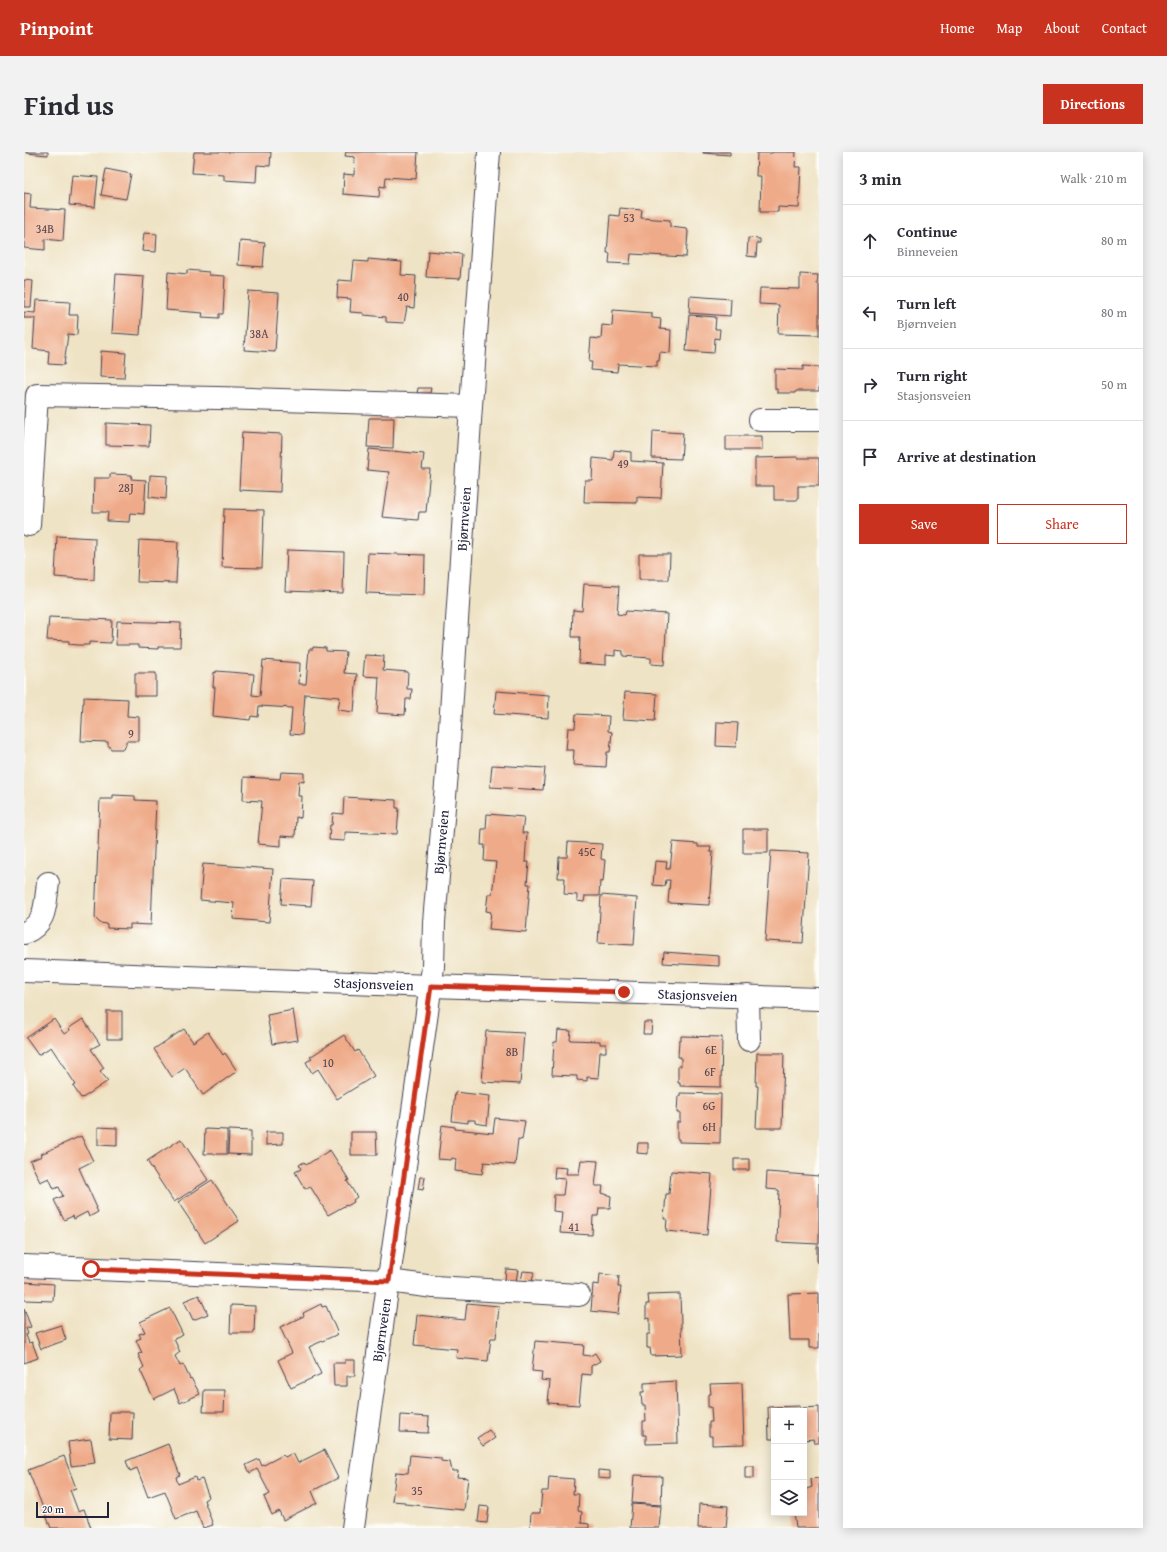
<!DOCTYPE html>
<html lang="en">
<head>
<meta charset="utf-8">
<style>
	:root { --surface:#fff; --page:#f2f2f3; --text:#2b2b33; --muted:#7c7c81; --line:#e1e1e2; --accent:#c8321e }
	body { margin:0; font-family:"Gentium Book Plus",serif; background:var(--page); color:var(--text) }
	.controls { position:absolute; right:12px; bottom:12px; display:grid; overflow:hidden; border-radius:0px; box-shadow:0 2px 10px #0003 }
	.controls button { width:36px; height:36px; display:grid; place-items:center; padding:0; border:0; border-bottom:1px solid var(--line); background:var(--surface); color:var(--text); font:20px sans-serif }
	.scale { position:absolute; left:12px; bottom:10px; width:73px; box-sizing:border-box; padding-left:4px; border:2px solid #22223b; border-top:0; font-size:11px; line-height:14px; white-space:nowrap; color:#22223b; -webkit-text-stroke:3px #fdfcf7; paint-order:stroke }
	.stop { position:absolute; width:12px; height:12px; margin:-9px; border:3px solid #c8321e; border-radius:50%; background:#fff }
	.stop.end { background:#c8321e; border-color:#fff; box-shadow:0 1px 4px #0008 }
	.list { margin:0; padding:0; list-style:none }
	h2 { display:flex; justify-content:space-between; align-items:center; height:52px; margin:0; padding:0 16px; font-size:17px }
	h2 small { font-size:13px; font-weight:400; color:var(--muted) }
	.list li { display:grid; grid-template-columns:26px 1fr auto; gap:12px; align-items:center; box-sizing:border-box; height:72px; padding:0 16px; border-top:1px solid var(--line) }
	.list b { display:block; font-size:15px; white-space:nowrap }
	.list p { margin:0; font-size:13px; white-space:nowrap; color:var(--muted) }
	.list em { font-size:13px; font-style:normal; color:var(--muted) }
	.actions { display:flex; gap:8px; padding:12px 16px }
	.actions a { flex:1; padding:9px 0; border:1px solid var(--accent); border-radius:0px; text-align:center; font-size:14px; color:var(--accent) }
	.actions .main { background:var(--accent); color:#fff }
	.icon { flex:none; width:22px; height:22px; fill:none; stroke:currentColor; stroke-width:2; stroke-linecap:round; stroke-linejoin:round }
	.map { position:relative; flex:none; width:795px; height:1376px; overflow:hidden; border-radius:0px }
	header { display:flex; align-items:center; gap:24px; box-sizing:border-box; height:56px; padding:0 20px; background:var(--accent); color:#fff }
	header strong { font-size:19px }
	nav { display:flex; gap:22px; margin-inline-start:auto; font-size:14px }
	.intro { display:flex; align-items:center; justify-content:space-between; box-sizing:border-box; height:96px; padding:0 24px }
	h1 { margin:0; font-size:28px }
	.button { padding:10px 18px; border-radius:0px; background:var(--accent); color:#fff; font-size:14px; font-weight:700 }
	main { display:flex; gap:24px; padding:0 24px }
	aside { flex:1; background:var(--surface); border-radius:0px; box-shadow:0 2px 10px #0003 }
	.map>svg:first-child { display:block }
	.building { fill:#efab89 }
	.lines { fill:none; stroke-linecap:round; stroke-linejoin:round }
	.minor-casing { stroke:#413f50; stroke-width:24 }
	.minor { stroke:#fff; stroke-width:22 }
	.route { stroke:#c8321e; stroke-width:5 }
	.labels { text-anchor:middle; dominant-baseline:central; stroke-width:4; stroke-linejoin:round; paint-order:stroke }
	.number-label { font-size:12px; fill:#55444e }
	.street-label { font-size:14px; fill:#22223b; stroke:#fdfcf7 }
</style>
</head>
<body>
<header>
<strong>Pinpoint</strong>
<nav><a>Home</a><a>Map</a><a>About</a><a>Contact</a></nav>
</header>
<div class="intro"><h1>Find us</h1><a class="button">Directions</a></div>
<main>
<div class="map">
<svg width="795" height="1376" viewBox="0 0 795 1376">
	<rect width="100%" height="100%" fill="#fdfcf7"/>
	<filter id="ink" filterUnits="userSpaceOnUse"><feTurbulence type="fractalNoise" baseFrequency=".025" numOctaves="2"/><feDisplacementMap in="SourceGraphic" scale="8" xChannelSelector="R" yChannelSelector="G"/><feConvolveMatrix kernelMatrix="1 2 1 2 8 2 1 2 1" color-interpolation-filters="sRGB"/></filter>
	<filter id="wash" filterUnits="userSpaceOnUse"><feTurbulence type="fractalNoise" baseFrequency=".012" numOctaves="4" result="noise"/><feDisplacementMap in="SourceGraphic" scale="16" xChannelSelector="R" yChannelSelector="G"/><feGaussianBlur stdDeviation="0.9" result="paint"/><feColorMatrix in="noise" values="0 0 0 0 0 0 0 0 0 0 0 0 0 0 0 0 0 1.4 0 .05"/><feComposite in="paint" operator="in"/></filter>
	<g filter="url(#wash)">
		<rect width="100%" height="100%" fill="#efe3c5"/>
		<g id="blocks">
			<path class="building" d="M2 0H24V3L2 1Z
				M170 0H247L246 14 233 13 232 30 200 28V23L168 21Z
				M322 0H394L392 27 362 25 361 35 356 34 355 45 319 42 320 22 330 23 331 5 321 4Z
				M679 0H706V3L679 1Z
				M749 0H772L771 15H777L775 56 754 55V60H736L737 24H732L733 1H748Z
				M82 17 107 22 102 47 77 43Z
				M48 23 74 25 71 55 45 53Z
				M0 41 7 42 6 56 41 58 39 89 21 87V98L0 96Z
				M596 56 618 58 617 66 646 68V75L663 77 664 80 662 105 607 102 606 112 585 111 586 101H583L586 63 595 64Z
				M120 81 133 82 132 100 118 99Z
				M724 86 736 87V91H733L732 105 723 104Z
				M216 89 241 91 239 115 214 113Z
				M404 99 438 102 436 127 402 125Z
				M344 107 378 110 377 123 392 124 390 156 383 155 380 171 362 170V165L340 163V161L326 160 327 147 313 146 314 128 328 129 330 109 344 110Z
				M163 118 185 120V123L201 124 199 162H195V166L178 165 179 161 142 158 144 120 163 122Z
				M92 122 120 124 116 183 88 181Z
				M776 122 794 123 793 132H795V183L754 182 755 153 735 152 736 136 776 137Z
				M0 128 9 129 7 155H0Z
				M224 139 255 141 251 200 220 198Z
				M666 144 707 147 706 164 665 161Z
				M12 148 46 150 45 163H54L53 183 44 182 40 213 24 212 25 199 9 197 11 166H0V160L11 161Z
				M589 158 628 161V166L637 167 636 177 647 178 646 201 636 200 635 209H633V214L594 212 593 220 567 218 568 210H565L567 186 577 187 578 173 588 174Z
				M665 163 692 165 691 177H696L695 187 691 186 690 201 662 199Z
				M77 199 102 201 100 226 76 225Z
				M779 214 795 215V239H772L771 241H753V237H751V217L779 218Z
				M394 236H407L406 241H393Z
				M345 266H370L369 296 343 295Z
				M82 271 126 273 125 294 82 293Z
				M629 279 659 281 657 307 628 306Z
				M218 280 258 282 256 340 215 338Z
				M702 284H738V298H702Z
				M345 297 400 302 398 317H406L402 360H395L394 368 358 365 365 320 343 318Z
				M590 298 607 300V309L639 311 637 346 613 345V351L560 350 561 328H568L569 306 589 308Z
				M774 305V306H795V334H774V348H750V334H731V306Z
				M86 322 108 323 107 327 122 328 120 362 106 361 105 370 83 369 84 360H69L70 326H86Z
				M126 323 143 324 142 347 125 345Z
				M200 357 240 358 238 416 198 415Z
				M33 384 71 386 70 428 31 425Z
				M115 388 154 390 152 431 113 430Z
				M263 398 320 400 319 441 261 439Z
				M344 401 401 403 400 443 342 441Z
				M615 402H646L645 428H615Z
				M560 432 595 434 593 462 601 463 602 459 643 462 640 513 627 512V506L599 504V499L591 498V504L582 503V513L555 511 556 485H548L549 458 558 459Z
				M25 465 88 468 87 491 65 490V493H54L45 492V489L23 488Z
				M93 469 157 471 156 495H134V497L114 496V493H92Z
				M289 495 302 496V499L322 500 320 521 333 522 330 560 314 558 316 545 281 542 278 583 266 582 268 556 235 554 234 565 227 564 226 568 189 564 191 535H189L190 520 192 521V519L230 522 228 543 236 544 239 508 276 511 275 532H282L285 497H289Z
				M341 503 360 504 359 518 384 520 383 537H388L387 547H382L381 563 353 561 355 525 339 524Z
				M111 521H132V544H111Z
				M472 539 525 543 524 566 470 562Z
				M601 540 633 542 631 569 599 567Z
				M60 545 104 547 103 564 115 565V589H102V593L98 597H87L84 593V590L57 589 59 551H60Z
				M552 562 585 564 584 579 588 580 586 600H583L582 615 549 613 550 598H542L544 576H551Z
				M693 570 714 571 712 595 692 594Z
				M468 613 521 616 519 638 466 635Z
				M257 620 280 621V630L275 629 274 644H278L277 666 272 665 271 685 257 684V694L234 692 238 649 219 648 220 625 256 627Z
				M89 643 111 644V648L132 649 127 773 106 772V777L83 776V772L76 771 71 766 76 647H89Z
				M320 645 372 648V656H375L373 682 321 680V689L305 688 306 673H308L309 661 319 662Z
				M463 662 500 665 498 681H503L501 710H505L503 732H506L502 780 465 777 467 760 462 759 464 742H468L472 710 460 709 461 693H457L458 677H462Z
				M719 677H744V701H719Z
				M544 690 578 692 577 707 581 708 579 730 576 729 575 744H561L560 750 553 749V743L540 742 541 726H534L535 705H543Z
				M649 690 674 692V695H687L686 700H689L685 753 644 751 646 728H642L641 734 629 733 631 709 643 710 642 717H646Z
				M747 699 785 701 779 791 741 789Z
				M179 712 249 717 245 770 209 767 210 751 176 748Z
				M259 727 289 729 287 754 257 752Z
				M577 743 613 746 610 793 574 791Z
				M640 800 695 804V814L639 811Z
				M269 858 274 888 248 892 243 863Z
				M83 859H98V887H83Z
				M30 867 40 882 46 878 45 876 59 867 76 892 67 897 80 916 76 919 84 929 60 945 57 946 49 934 52 933 27 895 14 903 2 886Z
				M620 870H628L627 882H619Z
				M160 877 169 890 184 880 199 903 201 901 213 919 179 943 161 916 148 925 130 897Z
				M534 878 547 879 546 888 576 889V892H582V900H576L574 926 563 925V929L553 928V924L528 923 530 890H533Z
				M462 879 500 881 496 932 458 930Z
				M320 883 331 900 334 898 350 924 313 947 294 917 288 921 282 910 288 907 286 905Z
				M657 884 698 885 697 935 656 934V931H654V914H657V905H654L655 888H657Z
				M733 901H760L758 976H732L734 934H732Z
				M431 940 466 944 463 973 451 971V968H444V971L428 969Z
				M656 941 697 942 696 991 655 990V987H653V970H656V961H653L654 944H656Z
				M471 966 501 969 498 988 494 987 491 1013 460 1010 458 1022 431 1019 432 1007 428 1006 427 1008 414 1007 418 973 431 975V977L469 981Z
				M74 975 93 976V994L74 993Z
				M181 977 203 978V1002H180Z
				M205 978 227 979V1003L204 1002Z
				M242 980H259V992L242 993Z
				M327 980H352L353 1003H327Z
				M57 984 69 1009 55 1016 73 1056H72L74 1060 65 1065 63 1060 50 1067 49 1064 40 1068 30 1048 39 1044 35 1035 30 1037 25 1026 16 1030 6 1009 18 1004 17 1002Z
				M157 987 184 1028 150 1050 123 1009Z
				M614 991H624V1002L613 1001Z
				M306 998 325 1028 323 1029 333 1045 329 1048 330 1050 323 1054 322 1053 304 1063 286 1034 281 1037 271 1020 277 1017 275 1013 280 1010 282 1013Z
				M710 1007H725V1018H710Z
				M557 1008 574 1009 571 1034H579L578 1041 587 1044 586 1056H575L574 1064H569L568 1083 536 1081 538 1060 529 1059 530 1043H539L541 1027 530 1026 531 1015 543 1016 542 1022H555Z
				M647 1019 688 1022 683 1083 642 1079 643 1067H640L642 1042H645Z
				M743 1020 795 1024V1092L753 1090 755 1038 742 1037Z
				M396 1025H401L399 1038 394 1037Z
				M188 1028 215 1069 181 1091 154 1050Z
				M793 1094H795V1110H793Z
				M482 1117 494 1118 492 1129 481 1128Z
				M499 1119 510 1120 508 1130 497 1129Z
				M576 1122 595 1124 594 1135H597L594 1162 567 1159 569 1132 575 1133Z
				M0 1130 30 1132 29 1149 0 1148Z
				M795 1141V1196H785V1188H766L764 1142Z
				M656 1142 658 1203 627 1204 626 1196H623V1182H626V1166L622 1167V1152H625L624 1143Z
				M175 1143 184 1162 169 1168 160 1149Z
				M443 1151 475 1154 472 1186H467L464 1209 432 1206 433 1197 390 1193 393 1163 441 1168Z
				M297 1152 298 1155 302 1154 314 1182 285 1195 297 1222 267 1236 254 1208 268 1201 256 1175 280 1164 279 1161Z
				M207 1153 231 1154 230 1181H206Z
				M146 1156 159 1183 150 1187 156 1200 151 1204 156 1214 159 1212 166 1227 167 1226 176 1242 156 1251 150 1237 130 1247 116 1218 120 1215 114 1202 118 1201 112 1188 117 1186 115 1182 121 1180 116 1170Z
				M0 1157 7 1175 2 1176 4 1182 2 1183 5 1191 8 1190 14 1206 0 1211Z
				M37 1173 42 1188 17 1197 11 1181Z
				M511 1189 560 1193 559 1203 566 1204 571 1201 576 1209 567 1214V1223L558 1222 555 1253 524 1251 526 1229 517 1228 518 1220 508 1219Z
				M321 1208H331V1224H323V1234H310L309 1211H321Z
				M652 1229 654 1291 622 1292V1283H619V1269H622L621 1253H618L617 1240H620V1231Z
				M718 1231 720 1292 688 1293V1284H685V1270H688L687 1255H684V1242H687L686 1232Z
				M180 1238H201L200 1260H179Z
				M776 1254V1259H750V1287H745L744 1255Z
				M795 1255V1291H790L789 1287 780 1288 779 1256Z
				M86 1260H109L108 1288 85 1287Z
				M377 1263 405 1265 404 1281 376 1280Z
				M465 1278 471 1286 459 1294 453 1286Z
				M67 1287 71 1311 47 1314 44 1290Z
				M144 1292 156 1323 152 1325 154 1332 171 1325 172 1329 178 1327 185 1345 180 1348 189 1373 179 1376 172 1359 152 1367 141 1339 124 1345 113 1316 106 1319 102 1309Z
				M300 1298 314 1326 288 1339 293 1351 259 1368 255 1359 248 1363 240 1345 246 1342 233 1317 226 1321 222 1313 235 1307 238 1314 259 1303 261 1305 269 1301 274 1311Z
				M386 1303 417 1306V1309L426 1310 428 1319H434L433 1325 444 1326 440 1358 381 1352V1350L368 1349 372 1320 384 1321Z
				M40 1304 52 1336 46 1338 54 1359 60 1357 67 1376H27L4 1318Z
				M721 1314H730V1326H721Z
				M574 1318 586 1319V1327L574 1326Z
				M610 1323 638 1324 637 1353 608 1351Z
				M525 1325 550 1327 549 1342H555L554 1359 558 1360 557 1371 565 1372V1376H506L507 1361H516L518 1339H524Z
				M795 1326V1376H772L770 1361H780V1338L788 1335 787 1327Z
				M608 1352 637 1354 635 1376H606Z
				M675 1352 704 1354 702 1376H674Z
				M456 1354 465 1355 463 1371 454 1370Z"/>
		</g>
	</g>
	<g filter="url(#ink)">
		<use href="#blocks" fill-opacity="0" stroke="#413f50" stroke-width="1"/>
		<g class="lines">
			<defs>
				<g id="minor">
					<path d="M736 268H795"/>
					<path d="M5 373 13 243 194 246 447 254"/>
					<path d="M0 781C23 772 21 752 24 731"/>
					<path id="s1" d="M0 819 407 834 795 847"/>
					<path d="M724 844 725 888"/>
					<path d="M0 1114 365 1129 410 1135 555 1143"/>
					<path id="s2" d="M329 1376 402 868 409 815 410 770 423 621 447 254 465 0"/>
				</g>
			</defs>
			<use href="#minor" class="minor-casing"/>
			<use href="#minor" class="minor"/>
		</g>
	</g>
	<g class="lines" filter="url(#ink)">
		<path class="route" d="M67 1117 365 1129 407 834 600 840"/>
	</g>
	<g class="labels">
		<g class="number-label">
			<text x="605" y="65">53</text>
			<text x="21" y="76">34B</text>
			<text x="379" y="144">40</text>
			<text x="235" y="181">38A</text>
			<text x="599" y="311">49</text>
			<text x="102" y="335">28J</text>
			<text x="107" y="581">9</text>
			<text x="563" y="699">45C</text>
			<text x="687" y="897">6E</text>
			<text x="488" y="899">8B</text>
			<text x="304" y="910">10</text>
			<text x="686" y="919">6F</text>
			<text x="685" y="953">6G</text>
			<text x="685" y="974">6H</text>
			<text x="550" y="1074">41</text>
			<text x="393" y="1338">35</text>
		</g>
		<g class="street-label">
			<text stroke="none"><textPath href="#s2" startOffset="1016">Bjørnveien</textPath></text>
			<text stroke="none"><textPath href="#s2" startOffset="692">Bjørnveien</textPath></text>
			<text stroke="none"><textPath href="#s1" startOffset="350">Stasjonsveien</textPath></text>
			<text stroke="none"><textPath href="#s1" startOffset="674">Stasjonsveien</textPath></text>
			<text stroke="none"><textPath href="#s2" startOffset="200">Bjørnveien</textPath></text>
		</g>
	</g>
</svg>
<div class="controls">
<button>+</button>
<button>−</button>
<button><svg class="icon" aria-label="layers" viewBox="0 0 24 24"><path d="M12 4l9 5-9 5-9-5zM3 14l9 5 9-5"/></svg></button>
</div>
<div class="scale">20 m</div>
<div class="stop" style="left:67px;top:1117px"></div>
<div class="stop end" style="left:600px;top:840px"></div>
</div>
<aside>
<h2>3 min<small>Walk · 210 m</small></h2>
<ul class="list">
<li><svg class="icon" aria-label="ahead" viewBox="0 0 24 24"><path d="M12 20V5M6 11l6-6 6 6"/></svg><div><b>Continue</b><p>Binneveien</p></div><em>80 m</em></li>
<li><svg class="icon" aria-label="left" viewBox="0 0 24 24"><path d="M17 20v-9H6M10 6l-5 5 5 5"/></svg><div><b>Turn left</b><p>Bjørnveien</p></div><em>80 m</em></li>
<li><svg class="icon" aria-label="right" viewBox="0 0 24 24"><path d="M7 20v-9h11M14 6l5 5-5 5"/></svg><div><b>Turn right</b><p>Stasjonsveien</p></div><em>50 m</em></li>
<li><svg class="icon" aria-label="arrive" viewBox="0 0 24 24"><path d="M6 21V4h12l-3 4 3 4H6"/></svg><div><b>Arrive at destination</b></div></li>
</ul>
<div class="actions"><a class="main">Save</a><a>Share</a></div>
</aside>
</main>
</body>
</html>
